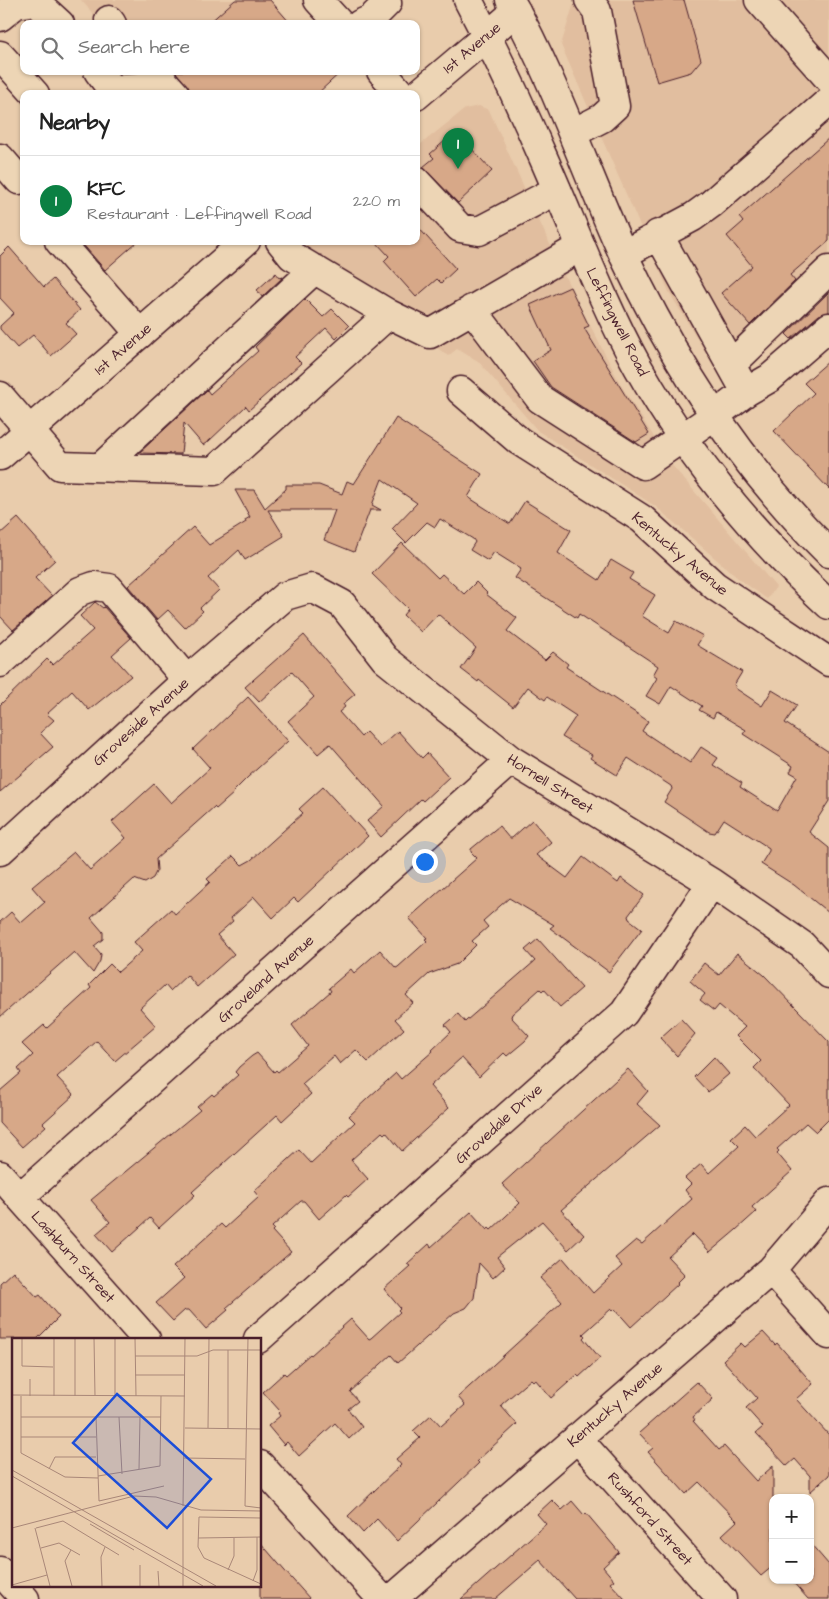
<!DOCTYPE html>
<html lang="en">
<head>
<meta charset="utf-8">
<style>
	:root { --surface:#fff; --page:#f2f2f2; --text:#222; --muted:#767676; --line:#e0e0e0; --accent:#0b8043 }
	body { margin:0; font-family:"Architects Daughter",sans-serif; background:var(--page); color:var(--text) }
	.controls { position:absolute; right:15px; bottom:15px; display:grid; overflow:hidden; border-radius:10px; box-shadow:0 1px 4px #0004 }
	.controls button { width:45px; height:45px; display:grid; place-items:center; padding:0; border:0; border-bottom:1px solid var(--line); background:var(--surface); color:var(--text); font:25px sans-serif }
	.you { position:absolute; left:424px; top:861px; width:18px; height:18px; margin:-12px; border:4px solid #fff; border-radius:50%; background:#1a73e8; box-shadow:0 0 0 8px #1a73e833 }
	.badge { display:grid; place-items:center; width:32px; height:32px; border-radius:50%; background:var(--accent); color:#fff; font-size:16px; font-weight:700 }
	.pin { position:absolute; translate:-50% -41px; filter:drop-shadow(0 1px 2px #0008) }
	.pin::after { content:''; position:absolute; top:26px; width:18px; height:15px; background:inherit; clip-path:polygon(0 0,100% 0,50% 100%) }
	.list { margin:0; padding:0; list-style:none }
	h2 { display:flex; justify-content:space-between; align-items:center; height:65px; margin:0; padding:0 20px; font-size:21px }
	h2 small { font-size:16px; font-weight:400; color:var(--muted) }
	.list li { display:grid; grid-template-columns:32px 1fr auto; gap:15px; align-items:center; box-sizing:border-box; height:90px; padding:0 20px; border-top:1px solid var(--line) }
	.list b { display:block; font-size:19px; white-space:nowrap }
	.list p { margin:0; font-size:16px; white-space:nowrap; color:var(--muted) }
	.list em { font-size:16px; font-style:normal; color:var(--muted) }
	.icon { flex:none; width:28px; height:28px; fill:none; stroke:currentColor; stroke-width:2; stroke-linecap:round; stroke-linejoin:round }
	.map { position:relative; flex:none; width:829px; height:1599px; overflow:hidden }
	.search { position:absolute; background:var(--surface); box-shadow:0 1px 4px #0004; left:20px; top:20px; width:400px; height:55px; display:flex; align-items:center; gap:12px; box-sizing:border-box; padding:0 18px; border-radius:10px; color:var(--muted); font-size:19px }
	.panel { position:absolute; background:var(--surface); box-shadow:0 1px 4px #0004; left:20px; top:90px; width:400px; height:155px; border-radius:10px }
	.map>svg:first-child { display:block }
	.built { fill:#e1be9f }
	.building { fill:#d7a888; stroke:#4a1f2b }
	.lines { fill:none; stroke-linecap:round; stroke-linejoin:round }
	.minor-casing { stroke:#4a1f2b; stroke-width:31 }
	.major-casing { stroke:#4a1f2b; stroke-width:31 }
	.minor { stroke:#edd5b5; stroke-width:28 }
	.major { stroke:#edd5b5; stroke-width:28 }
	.labels { text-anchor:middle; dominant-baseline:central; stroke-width:4; stroke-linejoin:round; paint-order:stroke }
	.street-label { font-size:15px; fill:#4a1f2b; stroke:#edd5b5 }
	.inset-road { fill:none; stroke:#a98778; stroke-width:1 }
	.view { fill:#1d4ed8; fill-opacity:0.15; stroke:#1d4ed8; stroke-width:2.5 }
	.inset-edge { fill:none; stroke:#4a1f2b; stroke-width:2.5 }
</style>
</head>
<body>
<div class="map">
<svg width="829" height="1599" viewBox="0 0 829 1599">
	<rect width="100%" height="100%" fill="#e9ccac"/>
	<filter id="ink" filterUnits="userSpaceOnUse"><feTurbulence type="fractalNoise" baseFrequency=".02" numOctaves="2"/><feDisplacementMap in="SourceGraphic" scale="10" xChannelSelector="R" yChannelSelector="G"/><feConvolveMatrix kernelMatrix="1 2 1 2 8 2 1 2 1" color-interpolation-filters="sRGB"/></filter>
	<g filter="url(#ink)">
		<path class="built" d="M81 0H271L292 24H102Z
			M580 0H829V285L752 363 723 381 669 292 561 45 573 6Z
			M479 106 489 110 563 273 621 385 671 464 776 587 767 599 739 579 655 506 538 431 478 361 457 349 448 356 302 245 307 241H416V148L465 109Z"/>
		<path class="building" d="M235 0H270L291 24H208Z
			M633 0H684L701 60 691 72 657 82Z
			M175 71H342L317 94H193Z
			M459 135 492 171 458 203 423 167 434 158 430 154 447 139 451 143Z
			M829 138V241L790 275 795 281 750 325 721 293 752 266 727 236 743 222 739 217Z
			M416 225 456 269 441 283 437 279 416 297 384 261 389 256 375 241H416Z
			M80 241H138L105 270Z
			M9 247 44 287 53 279 80 310 66 323 76 334 51 356 33 335 17 348 0 329V326L14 313 0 298V256Z
			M276 273 280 278 283 277 262 297 257 290Z
			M570 287 589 326 584 328 649 434 636 442 551 387 533 361 551 350 530 305Z
			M829 292V312L819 315 791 339 786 334Z
			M305 299 323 317 332 309 349 326 336 339 326 328 295 357 301 363 249 410 246 406 209 441 203 445 184 423 181 454 139 453 207 390 210 394 258 351 255 347Z
			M829 361V489L774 431 814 393 804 383Z
			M396 418 482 474 468 497 510 524 525 501 571 530 558 553 599 580 611 560 633 573 629 579 655 595 642 616 669 633 676 621 703 636 697 645 742 672 734 685 736 686 735 688 762 706 772 690 797 705 785 723 829 752V801L809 832 829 848V913L794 885 761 864 769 851V848L724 819 715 833 709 832 664 802 672 789 671 786 628 758 617 775 590 758 592 755 562 737 576 716 547 697 545 700 528 687 513 707 479 680 478 682 461 669 476 648 438 614 421 632 403 615 408 609 372 574 402 543 438 578 442 574 464 594 476 582 487 593 486 594 517 618 507 631 545 660 553 652 568 664 566 667 648 721 642 731 690 763 701 747 718 758 713 765 742 783 740 787 777 811 797 776 790 772 793 766 743 734 746 730 716 712 713 718 699 710 702 706 671 686 660 704 646 696 657 678 653 675 658 666 579 614 577 618 515 578 521 569 494 552 488 561 470 550 475 542 473 539 440 519 435 527 427 522 406 543 392 529 417 503 382 479 372 505 381 510H370L354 552 324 540 335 510H268L284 536 245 560 239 550 208 578 219 590 200 608 203 611 185 628 168 610 157 620 128 586 193 527 209 545 246 522 245 520 250 517 235 490H254L265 508 286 489V485H319L342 494 347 481 354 484Z
			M18 518 55 560 35 578 52 596 13 630 0 616V534Z
			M95 602 103 608 104 607 131 638 112 655 131 676 89 710 72 691 47 714 54 720 40 733 53 747 0 792V705L47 659 53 665 93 630 80 616Z
			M304 635 355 694 343 704 345 707 339 712 361 737 366 732 380 747 398 731 422 758 427 753 449 777 423 801 421 799 381 837 367 821 384 806 330 744 318 754 288 721 314 697 292 672 259 702 245 687Z
			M248 697 288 741 248 777 233 792 234 793 216 809 214 807 156 859 157 870 153 878 145 883 134 879 91 918 103 932V939L94 946 101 954 100 961 93 973 74 952 0 1017V922L11 912 21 923 45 902 32 887 74 852 90 870 126 838 112 822 154 784 171 803 210 768 193 749Z
			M323 787 368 836 298 902 294 898 273 918 254 897 231 918 233 921 217 935 234 954 197 987 187 975 170 991 165 985 140 1008 156 1026 115 1061 97 1041 57 1077 74 1095 43 1123 46 1126 22 1147 0 1123V1091L21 1073 18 1069 33 1055 22 1044 44 1025 47 1028 91 988 89 985 110 964 118 972 142 951 134 942 171 909 175 914 210 882 207 879 233 856 242 865 251 860 303 813 299 809Z
			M532 820 551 842 536 855 567 878 583 857 618 883 621 878 644 895 628 916 629 919 642 929 609 972 550 928 554 925 509 898 483 921 488 927 472 941 476 945 457 964 429 974 406 995 413 1003 395 1019 404 1029 368 1062 356 1050 340 1064 334 1056 302 1084 311 1094 282 1121 277 1115 192 1192 195 1195 159 1228 150 1218 112 1252 96 1234 110 1222 91 1200 200 1110 197 1107 212 1094 214 1096 238 1075 235 1072 239 1067 252 1056 257 1053 274 1072 276 1070 278 1072 308 1046 292 1025 331 991 329 988 351 969 354 973 380 950 396 968 398 967 427 941 425 939 427 938 409 918 477 858 471 852V849L499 826 509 838H512Z
			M538 939 582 988 560 1007 544 989 542 991 540 989 512 1014 511 1017 529 1036 525 1041 507 1056 504 1053 479 1077 462 1058 460 1059 430 1086 449 1108 402 1151 386 1132 384 1134 382 1132 351 1160 368 1179 348 1197 346 1195 319 1219 304 1201H301L272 1227 274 1229 272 1231 291 1252 226 1308 228 1310 206 1329 189 1310H185L173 1321 156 1303 184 1278 173 1267 221 1224 225 1228 259 1197 254 1191 299 1150 311 1163 355 1122 349 1116 368 1098 396 1073 401 1079 433 1051 432 1050 451 1032 445 1025 458 1014 465 1022 467 1020 535 961 525 950Z
			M737 953 764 975 829 1042V1119L816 1132 806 1123 777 1149 779 1151 777 1153 792 1171 752 1207 756 1212 736 1230 710 1252 693 1234 668 1257 685 1275 677 1283 678 1284 631 1327 615 1309 613 1311 611 1309 583 1334 585 1336 583 1338 600 1358 579 1377 577 1375 551 1398 535 1379 533 1381 531 1379 502 1404 501 1406 517 1424 477 1461 479 1463 397 1541 377 1519 363 1533 348 1516 401 1465 396 1459 420 1438 413 1431 431 1415 441 1426 465 1405 458 1397 562 1302 540 1278 563 1258 593 1293 622 1266 615 1258 636 1240 642 1244 692 1199 685 1190 691 1184 685 1178 701 1164 709 1173 739 1146 731 1138 745 1125 755 1136 789 1105 754 1068 761 1061 736 1036 745 1027 719 1005 714 1011 700 1000 705 994 690 981 704 963 719 975Z
			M681 1019 695 1034 677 1056 660 1038Z
			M714 1057 729 1074 708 1092 694 1077Z
			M628 1069 648 1091 637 1104 660 1125 561 1210 584 1235 568 1250 542 1221 497 1257 505 1267 493 1278 479 1263 474 1298 466 1308 454 1313 398 1363 391 1355 350 1392 358 1401 348 1409 362 1427 349 1439 335 1423 299 1456 287 1442 284 1445 268 1426 280 1416 278 1413 280 1411 263 1392 284 1373 286 1375 310 1354 311 1355 351 1319 369 1339 371 1338 400 1312 398 1310 400 1308 384 1289 410 1266 407 1264 429 1244 431 1247 471 1212 487 1230 489 1228 491 1230 520 1203 502 1184Z
			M13 1271 37 1297 40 1295 59 1317 37 1339H0V1283Z
			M763 1332 775 1345 777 1343 813 1384 796 1399 829 1435V1475L810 1492V1476L795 1459 787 1466 756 1433 763 1427 746 1408 757 1398 723 1360 741 1343 745 1347Z
			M697 1382 713 1399 693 1417 695 1420 693 1421 719 1450 724 1446 756 1481 773 1466V1566L761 1576 722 1535 737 1521 699 1482 686 1494 648 1452 653 1448 639 1433Z
			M552 1500 562 1510 572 1501 584 1515 586 1513 619 1552 603 1567 614 1580 610 1583 625 1599H575L540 1560 495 1599H461L546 1524 537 1514Z
			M260 1542 284 1570 310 1599H260Z
			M810 1543 829 1565V1599H808L791 1580H810Z"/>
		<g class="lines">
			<defs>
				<path id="minor" d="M318 0 340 24
					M759 0 829 79
					M0 17 16 4 35 1 60 24
					M109 20 112 24
					M360 24 371 19 387 3 386 0
					M487 36 516 11
					M0 55 35 94
					M98 71 115 94
					M154 71 175 94
					M381 71 401 94
					M115 94 127 88 141 87 148 94
					M573 133 602 118 615 106 597 11 589 0
					M0 158 19 180
					M416 181 460 228 479 231 557 190
					M658 234 746 392
					M59 241 140 334
					M624 254 693 217 711 204 829 101
					M472 309 540 399 643 465 714 416 746 392 770 378 829 327
					M389 314 430 334 580 247
					M731 365 829 270
					M461 391 519 441 642 519 715 586 829 662
					M0 396 60 466 214 471 389 314 292 256 280 241
					M101 467 315 269
					M0 663 80 591 94 586 109 588 187 680
					M0 851 187 680 285 596 312 588 342 604 385 659 511 760 712 883 802 945 829 974
					M0 1175 146 1339
					M20 1197 511 760
					M771 1270 829 1335
					M258 1339 624 1013 712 883
					M577 1438 722 1599
					M260 1465 382 1599
					M0 1571 25 1599
					M392 1599 771 1270 829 1202"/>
				<path id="major" d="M468 0C495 51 520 104 543 157 574 227 601 300 638 367 688 456 755 536 829 605
					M510 0C556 82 585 171 624 256 676 366 742 467 829 553
					M416 96 487 36
					M0 456 246 241"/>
			</defs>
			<use href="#minor" class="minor-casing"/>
			<use href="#major" class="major-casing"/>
			<use href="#minor" class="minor"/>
			<use href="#major" class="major"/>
		</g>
	</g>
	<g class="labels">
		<g class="street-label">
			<text transform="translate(472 48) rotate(-40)">1st Avenue</text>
			<text transform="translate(617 322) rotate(63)">Leffingwell Road</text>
			<text transform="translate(123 349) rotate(-41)">1st Avenue</text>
			<text transform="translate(680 554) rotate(40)">Kentucky Avenue</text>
			<text transform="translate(141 722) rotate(-42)">Groveside Avenue</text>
			<text transform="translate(550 784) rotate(32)">Hornell Street</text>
			<text transform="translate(266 979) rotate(-42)">Groveland Avenue</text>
			<text transform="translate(499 1124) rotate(-42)">Grovedale Drive</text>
			<text transform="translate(73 1257) rotate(48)">Lashburn Street</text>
			<text transform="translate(615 1405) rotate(-41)">Kentucky Avenue</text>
			<text transform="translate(650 1519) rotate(48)">Rushford Street</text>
		</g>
	</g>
	<g transform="translate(12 1338)">
		<rect width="249" height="249" fill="#e9ccac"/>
		<path class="inset-road" d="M10 0V28L41 29M42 0V58M63 0V58M82 0 83 58M103 0V58M123 0 124 58M236 0 233 168 249 170M123 18H185L201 12H249M123 37H173M18 41V58M0 57 173 58M9 58V115L53 139 86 140M9 79H149M84 79 87 163 152 148M107 79 110 136M173 90 249 91M196 90 197 0M216 91V12M9 99H84M172 120 233 121M37 131 43 119H84M127 131 128 79M0 132 204 248M0 138 191 248M86 138 148 128 149 58M171 168 173 0M249 180 187 179 186 209 192 220 249 246M78 186 122 212M0 190 122 158 144 159 189 172 249 173M23 190 38 248M24 190 51 183 107 217M186 200 249 199M29 210 47 205 68 217M59 212 53 223 60 248M216 232 222 218V200M146 233 147 248M241 243 245 232V199M0 247 35 237M90 248 89 219 93 209M128 248V227M171 248V171"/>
		<path class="view" d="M105 56 199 141 155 190 61 105Z"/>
		<rect width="249" height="249" class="inset-edge"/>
	</g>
</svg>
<div class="controls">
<button>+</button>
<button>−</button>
</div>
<div class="you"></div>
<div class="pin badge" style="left:458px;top:169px">1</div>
<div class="search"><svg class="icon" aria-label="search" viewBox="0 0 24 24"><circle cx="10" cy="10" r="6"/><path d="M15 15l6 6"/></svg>Search here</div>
<section class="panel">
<h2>Nearby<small></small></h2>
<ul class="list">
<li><span class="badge">1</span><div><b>KFC</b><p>Restaurant · Leffingwell Road</p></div><em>220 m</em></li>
</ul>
</section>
</div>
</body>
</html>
